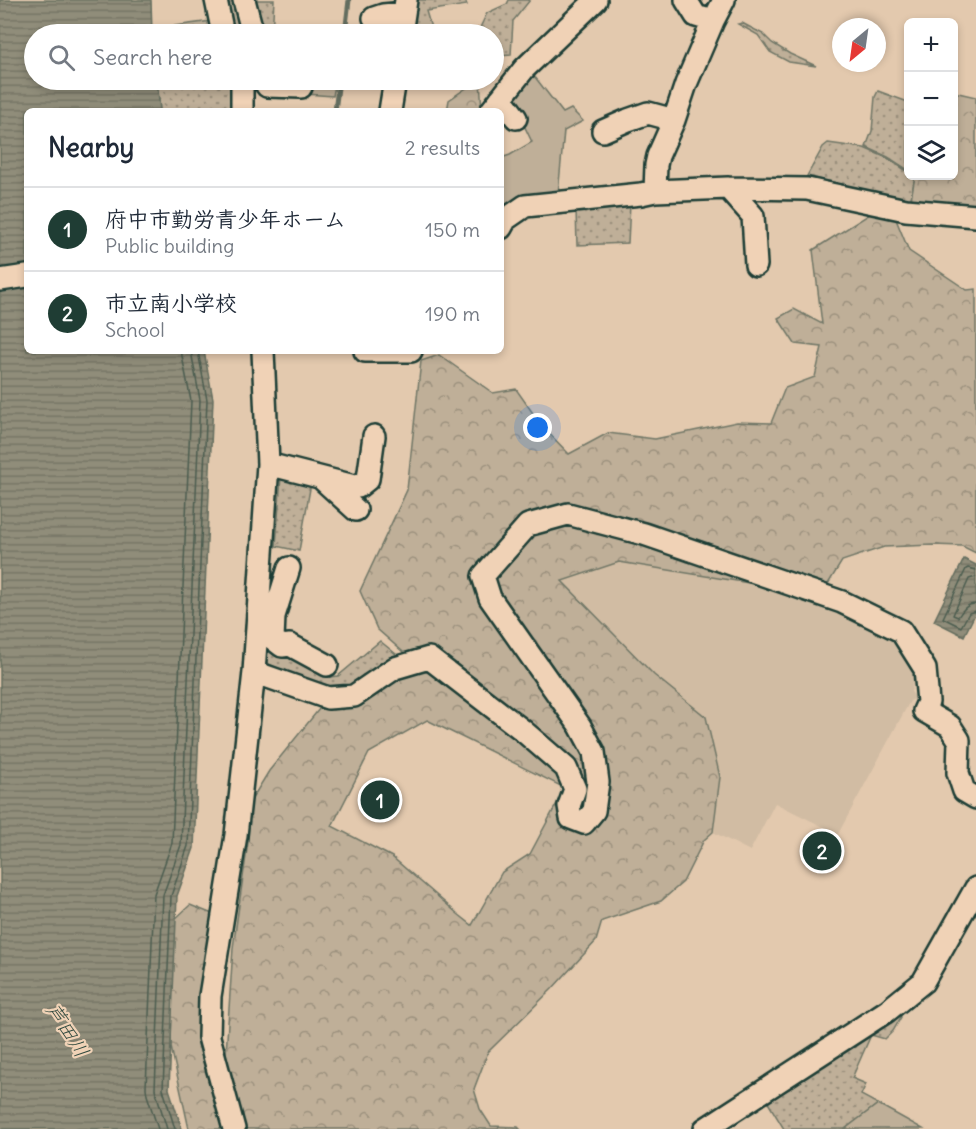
<!DOCTYPE html>
<html lang="en">
<head>
<meta charset="utf-8">
<style>
	:root { --surface:#fff; --page:#f6f6f7; --text:#1f2937; --muted:#747a83; --line:#e0e1e3; --accent:#1f3d34 }
	body { margin:0; font-family:Delius,"Klee One",sans-serif; background:var(--page); color:var(--text) }
	.controls { position:absolute; right:18px; top:18px; display:grid; overflow:hidden; border-radius:9px; box-shadow:0 3px 9px #0003 }
	.controls button { width:54px; height:54px; display:grid; place-items:center; padding:0; border:0; border-bottom:2px solid var(--line); background:var(--surface); color:var(--text); font:30px sans-serif }
	.compass { position:absolute; left:832px; top:18px; width:54px; height:54px; border-radius:50%; background:var(--surface); box-shadow:0 3px 9px #0003; rotate:209deg }
	.you { position:absolute; left:538px; top:428px; width:21px; height:21px; margin:-15px; border:4px solid #fff; border-radius:50%; background:#1a73e8; box-shadow:0 0 0 9px #1a73e833 }
	.badge { display:grid; place-items:center; width:39px; height:39px; border-radius:50%; background:var(--accent); color:#fff; font-size:20px; font-weight:700 }
	.pin { position:absolute; translate:-50% -50%; border:3px solid #fff; box-shadow:0 2px 6px #0006 }
	.list { margin:0; padding:0; list-style:none }
	h2 { display:flex; justify-content:space-between; align-items:center; height:78px; margin:0; padding:0 24px; font-size:26px }
	h2 small { font-size:20px; font-weight:400; color:var(--muted) }
	.list li { display:grid; grid-template-columns:39px 1fr auto; gap:18px; align-items:center; box-sizing:border-box; height:84px; padding:0 24px; border-top:2px solid var(--line) }
	.list b { display:block; font-size:22px; white-space:nowrap }
	.list p { margin:0; font-size:20px; white-space:nowrap; color:var(--muted) }
	.list em { font-size:20px; font-style:normal; color:var(--muted) }
	.icon { flex:none; width:33px; height:33px; fill:none; stroke:currentColor; stroke-width:2; stroke-linecap:round; stroke-linejoin:round }
	.map { position:relative; flex:none; width:976px; height:1129px; overflow:hidden }
	.search { position:absolute; background:var(--surface); box-shadow:0 3px 9px #0003; left:24px; top:24px; width:480px; height:66px; display:flex; align-items:center; gap:15px; box-sizing:border-box; padding:0 21px; border-radius:33px; color:var(--muted); font-size:22px }
	.panel { position:absolute; background:var(--surface); box-shadow:0 3px 9px #0003; left:24px; top:108px; width:480px; height:246px; border-radius:9px }
	.map>svg:first-child { display:block }
	.built { fill:#d1bca3 }
	.grass { fill:url(#grass-dots); stroke:#6f7666; stroke-width:1.5 }
	.forest { fill:url(#forest-crowns); stroke:#6f7666; stroke-width:1.5; fill-rule:evenodd }
	.garden { fill:#bfaf98; stroke:#6f7666; stroke-width:1.5 }
	.water { fill:url(#water-rules); stroke:#636d5e; stroke-width:1.5 }
	.lines { fill:none; stroke-linecap:round; stroke-linejoin:round }
	.shore { stroke:#4c5d50; stroke-width:1.5 }
	.stream { stroke:#636d5e; stroke-width:5 }
	.minor-casing { stroke:#1f3d34; stroke-width:26 }
	.minor { stroke:#f0d2b6; stroke-width:21 }
	.labels { text-anchor:middle; dominant-baseline:central; stroke-width:4.5; stroke-linejoin:round; paint-order:stroke }
	.water-label { font-size:20px; font-style:italic; fill:#30493e; stroke:#f0d2b6 }
</style>
</head>
<body>
<div class="map">
<svg width="976" height="1129" viewBox="0 0 976 1129">
	<defs>
		<pattern id="grass-dots" width="8" height="8" patternUnits="userSpaceOnUse" patternTransform="scale(1.5)"><rect width="8" height="8" fill="#bfaf98"/><path d="M2 2h.1M6 6h.1" fill="none" stroke="#9b907d" stroke-width="1.8" stroke-linecap="round"/></pattern>
		<pattern id="forest-crowns" width="20" height="18" patternUnits="userSpaceOnUse" patternTransform="scale(1.5)"><rect width="20" height="18" fill="#bfaf98"/><path d="M2 6a3 3 0 1 1 6 0M12 15a3 3 0 1 1 6 0" fill="none" stroke="#9b907d"/></pattern>
		<pattern id="water-rules" width="6" height="5" patternUnits="userSpaceOnUse" patternTransform="scale(1.5)"><rect width="6" height="5" fill="#908d7a"/><path d="M0 2.5h6" fill="none" stroke="#757465"/></pattern>
	</defs>
	<rect width="100%" height="100%" fill="#e3c9ae"/>
	<filter id="ink" filterUnits="userSpaceOnUse"><feTurbulence type="fractalNoise" baseFrequency=".0167" numOctaves="2"/><feDisplacementMap in="SourceGraphic" scale="12" xChannelSelector="R" yChannelSelector="G"/><feConvolveMatrix kernelMatrix="1 2 1 2 8 2 1 2 1" color-interpolation-filters="sRGB"/></filter>
	<g filter="url(#ink)">
		<path class="built" d="M619 562 675 570 749 583 834 605 889 634 916 668 911 692 917 698 910 701 838 834 775 803 750 851 713 832 720 774 706 717 654 675 561 581Z"/>
		<path class="grass" d="M216 0H244V13L241 34H152V29L219 20Z
			M251 0H274L272 34H252Z
			M411 0H465L467 5 426 11 431 28 429 34H408Z
			M509 0H530L513 21 511 55 498 56 494 62V34H477L487 13 507 4Z
			M742 23 763 34 772 43 790 54 816 66 789 62 770 52 758 35 738 24Z
			M157 80H236L237 111H160Z
			M878 91 908 102V170L888 157 866 147 872 131 875 97Z
			M828 143 864 148 887 158 908 172V176H915L911 199 835 183 807 176 823 147Z
			M630 203 628 243 577 245 576 209Z
			M281 476 311 483 299 551 276 546Z
			M380 641 402 659 348 692 312 685 267 663 268 646 297 656 329 677 338 676Z
			M892 1013 901 1017 893 1031 885 1039 871 1035 852 1078 866 1084 861 1095 878 1104 845 1129H784L767 1101Z"/>
		<path class="forest" d="M478 80H480L482 111H447L449 100Z
			M954 92 976 97V206L911 199 915 176H954Z
			M873 212 895 217 909 251 967 290 976 289V553L962 546 933 545 884 547 842 561 825 589 815 590 749 583 619 562 562 581 654 675 706 717 720 777 713 832 704 840 683 882 661 901 602 921 596 941 552 989 488 1052 474 1089 480 1109 491 1126 518 1127 520 1129H244L237 1106 226 1054 233 948 248 842 250 802 269 771 328 698 364 702 408 669 403 652 377 629 360 591 407 490 421 361 439 355 493 393 516 389 542 426 569 454 608 433 655 439 737 422 771 423 785 388 815 377 822 347 795 344 778 318 794 309 822 324 813 250ZM427 720 565 788 530 854 502 872 472 925 458 914 392 857 332 826 369 753Z
			M190 905 215 915 200 1009 198 1044 222 1129H189L171 1047 173 921Z"/>
		<path class="garden" d="M531 72 563 113 571 109 583 121 564 131 558 194 513 205 502 204 501 158 510 155 532 142 519 115 506 99Z
			M308 80H336L333 96 306 94Z
			M878 1104 923 1129H845Z"/>
		<path class="water" d="M0 0H151L152 34H34V80H157L160 111H27V351H204L213 399 194 848 177 896 169 1089 182 1129H0Z
			M964 559 976 565V612L964 636 934 621Z"/>
		<g class="lines">
			<path class="shore" d="M976 570 968 568 966 569 943 618 961 627 969 613 976 611
				M976 577 969 579 953 615 958 617C963 610 966 604 976 604
				M158 1129 147 1095 146 1088 154 894 172 843 191 401 181 351
				M167 1129 155 1089 163 895 181 845 200 400 191 351
				M175 1129 163 1089 171 896 188 846 207 400 198 351"/>
			<path class="stream" d="M345 34 349 0
				M335 111 339 80"/>
			<defs>
				<path id="minor" d="M216 0 223 34
					M244 0 253 34
					M374 18 383 15 404 13
					M713 21 724 0
					M401 34 406 0
					M242 80V111
					M266 80 267 86 301 87
					M501 98 516 118
					M390 111 395 80
					M491 111 524 69 596 0
					M603 131 628 120 648 113 674 120
					M728 188 753 216 756 265
					M655 191 656 165 658 156 674 120 686 84 713 21 696 16 686 0
					M501 228 506 219 525 206 641 194 655 191 728 188 807 189 906 210 976 216
					M0 280 27 276
					M365 351H411
					M268 464 358 487 368 479 374 436
					M323 480 356 510
					M258 616H274L273 639 282 646 290 645 327 665
					M274 616 289 568
					M254 672 328 698 354 696 395 668 429 658 521 729 566 768 575 789 569 806 571 818 584 823 594 811 598 782 594 752 580 726 490 598 483 576 528 525 568 514 644 534 842 602 901 631 925 669 928 702 924 711 950 726 959 740 958 773 964 791 976 798
					M234 1129 209 1037 210 996 236 835 254 672 268 464 263 351
					M705 1129 887 1011 923 982 976 888"/>
			</defs>
			<use href="#minor" class="minor-casing"/>
			<use href="#minor" class="minor"/>
		</g>
	</g>
	<g class="labels">
		<g class="water-label">
			<text transform="translate(68 1030) rotate(57)">芦田川</text>
		</g>
	</g>
</svg>
<div class="controls">
<button>+</button>
<button>−</button>
<button><svg class="icon" aria-label="layers" viewBox="0 0 24 24"><path d="M12 4l9 5-9 5-9-5zM3 14l9 5 9-5"/></svg></button>
</div>
<svg class="compass" viewBox="-18 -18 36 36"><path d="M0-13l5 13h-10z" fill="#e53935"/><path d="M0 13l5-13h-10z" fill="#747a83"/></svg>
<div class="you"></div>
<div class="pin badge" style="left:380px;top:800px">1</div>
<div class="pin badge" style="left:822px;top:851px">2</div>
<div class="search"><svg class="icon" aria-label="search" viewBox="0 0 24 24"><circle cx="10" cy="10" r="6"/><path d="M15 15l6 6"/></svg>Search here</div>
<section class="panel">
<h2>Nearby<small>2 results</small></h2>
<ul class="list">
<li><span class="badge">1</span><div><b>府中市勤労青少年ホーム</b><p>Public building</p></div><em>150 m</em></li>
<li><span class="badge">2</span><div><b>市立南小学校</b><p>School</p></div><em>190 m</em></li>
</ul>
</section>
</div>
</body>
</html>
